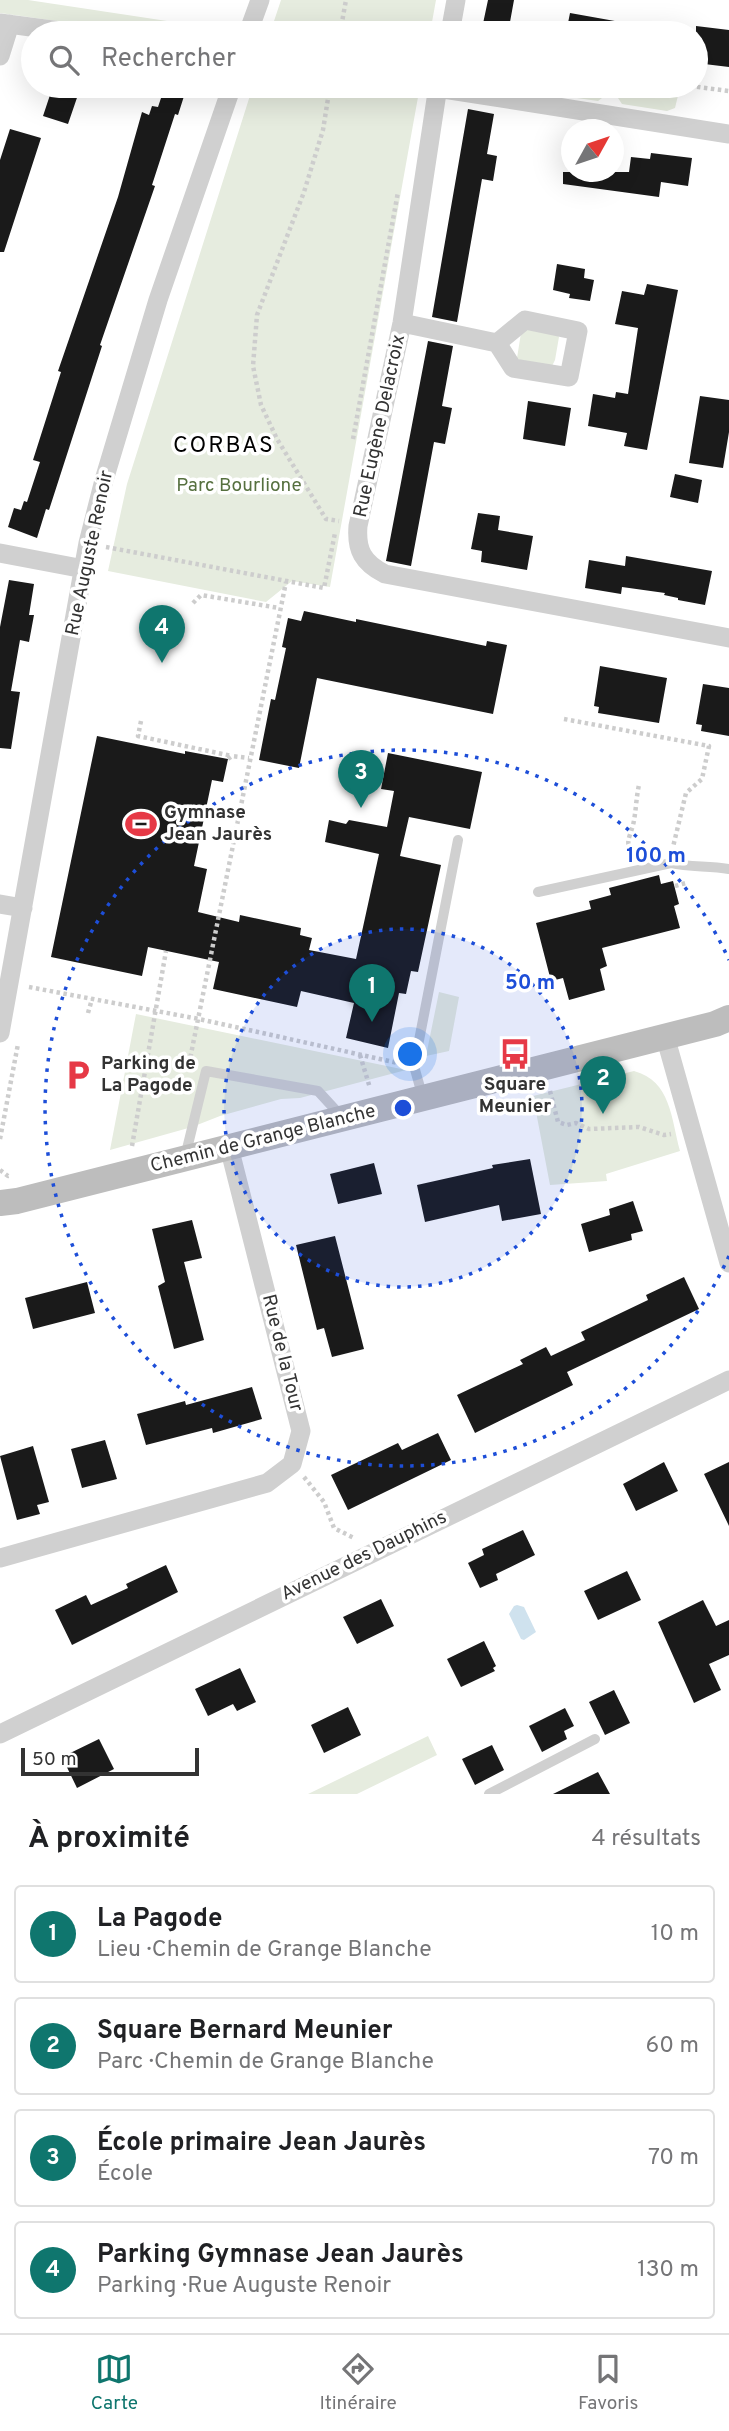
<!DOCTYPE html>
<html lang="fr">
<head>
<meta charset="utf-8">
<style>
	:root { --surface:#fff; --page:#f2f2f2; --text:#202124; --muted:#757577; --line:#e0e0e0; --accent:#0f766e }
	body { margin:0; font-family:Overpass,sans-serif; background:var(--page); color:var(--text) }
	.compass { position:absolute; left:561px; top:119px; width:63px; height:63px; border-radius:50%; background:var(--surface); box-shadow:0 7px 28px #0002; rotate:50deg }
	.scale { position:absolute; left:21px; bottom:18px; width:178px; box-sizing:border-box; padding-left:7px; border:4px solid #333; border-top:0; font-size:19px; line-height:24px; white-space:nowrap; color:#333; -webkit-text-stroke:5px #fff; paint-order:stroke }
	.you { position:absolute; left:411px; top:1055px; width:24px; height:24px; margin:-18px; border:5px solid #fff; border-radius:50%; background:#1a73e8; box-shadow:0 0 0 10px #1a73e833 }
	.badge { display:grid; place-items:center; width:46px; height:46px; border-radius:50%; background:var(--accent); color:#fff; font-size:23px; font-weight:700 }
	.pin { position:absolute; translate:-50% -58px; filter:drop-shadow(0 2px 4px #0008) }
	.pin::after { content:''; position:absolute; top:37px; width:24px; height:21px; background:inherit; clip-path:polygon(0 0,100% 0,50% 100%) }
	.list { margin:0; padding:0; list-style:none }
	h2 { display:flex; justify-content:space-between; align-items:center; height:91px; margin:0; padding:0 28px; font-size:30px }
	h2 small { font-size:23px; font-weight:400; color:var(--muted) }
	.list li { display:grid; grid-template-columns:46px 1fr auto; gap:21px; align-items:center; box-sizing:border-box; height:98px; margin:0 14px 14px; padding:0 14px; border:2px solid var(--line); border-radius:7px }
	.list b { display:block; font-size:26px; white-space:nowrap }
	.list p { margin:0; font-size:23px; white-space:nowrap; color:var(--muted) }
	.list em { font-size:23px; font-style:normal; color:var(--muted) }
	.icon { flex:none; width:38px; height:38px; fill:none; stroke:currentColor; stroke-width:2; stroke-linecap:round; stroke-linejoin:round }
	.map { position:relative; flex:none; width:729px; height:1794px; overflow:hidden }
	.search { position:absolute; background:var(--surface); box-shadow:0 7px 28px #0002; left:21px; right:21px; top:21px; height:77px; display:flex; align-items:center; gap:18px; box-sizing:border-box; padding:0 24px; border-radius:38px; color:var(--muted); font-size:26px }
	.sheet { height:539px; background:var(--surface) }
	nav { display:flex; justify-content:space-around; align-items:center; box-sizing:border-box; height:98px; border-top:2px solid var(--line); background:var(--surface); font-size:19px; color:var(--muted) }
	nav a { display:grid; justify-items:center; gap:4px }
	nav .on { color:var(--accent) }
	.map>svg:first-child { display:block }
	.green { fill:#e6ecdf }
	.water { fill:#cfe2ee }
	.building { fill:#1a1a1a }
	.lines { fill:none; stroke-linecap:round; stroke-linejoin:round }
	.path { stroke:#cdcdcd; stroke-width:4.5; stroke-dasharray:3.5 3.5; stroke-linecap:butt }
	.lane { stroke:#d0d0d0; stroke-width:10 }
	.street { stroke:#d0d0d0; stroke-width:19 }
	.secondary { stroke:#bdbdbd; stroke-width:26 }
	.ring { fill:none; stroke:#1d4ed8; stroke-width:3.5; stroke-dasharray:3.5 7 }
	.labels { text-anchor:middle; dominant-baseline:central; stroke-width:7; stroke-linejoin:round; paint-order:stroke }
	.street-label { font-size:19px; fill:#333; stroke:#fff }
	.park-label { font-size:19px; fill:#56703f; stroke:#fff }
	.poi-label { font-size:19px; font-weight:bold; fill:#333; stroke:#fff; text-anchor:start }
	.quarter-label { font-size:23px; letter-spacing:2px; fill:#000; stroke:#fff }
	.centre { fill:#1d4ed8; stroke:#fff; stroke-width:3.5 }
	.ring-label { font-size:21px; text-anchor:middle; font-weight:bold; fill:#1d4ed8; stroke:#fff; stroke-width:7; stroke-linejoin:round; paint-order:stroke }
</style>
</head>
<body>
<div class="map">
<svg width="729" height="1794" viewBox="0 0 729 1794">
	<rect width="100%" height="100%" fill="#fff"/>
	<path class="green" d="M0 0H28L220 29 219 33H141L0 13Z
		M281 0H436L430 33H270Z
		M253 86H420L330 587 292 581 266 602 108 571 127 484Z
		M492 86H605L602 98 598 101Z
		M621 86 680 87 675 108 667 111 622 104 618 98Z
		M526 328 557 334 559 337 555 360 552 366 520 360 517 358 521 333Z
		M439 992 459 997 449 1051 426 1056Z
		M136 1014 406 1070 300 1098 281 1099 220 1116 192 1127 110 1150Z
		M634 1071C671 1081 671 1118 680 1151L606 1174 607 1181 550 1185 533 1096Z
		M428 1736 437 1755 357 1794H308Z"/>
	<path class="water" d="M517 1605 524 1607 536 1632 524 1640 521 1639 509 1614 514 1606Z"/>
	<path class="building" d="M488 0H514L508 33H481Z
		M570 13 626 23V33H566Z
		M696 26 729 30V67L696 63Z
		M53 86H81L68 124 43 116Z
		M164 89 185 93 178 115 175 114 152 185 155 186 100 345 102 346 49 510 46 509 37 538 8 527 14 508 21 510 24 501 27 502 40 462 33 460 61 372 58 371 118 197 142 112 149 115 152 106 158 107Z
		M468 109 494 114 487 154 497 156 493 181 482 179 457 322 432 317Z
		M10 129 41 138 4 252H0V160Z
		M651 153 692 158 688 186 661 182 659 197 563 184V172H629L631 157 650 159Z
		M557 264 585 269 584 278 594 280 590 301 569 298 570 294 553 290Z
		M647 284 678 290 647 450 624 446 627 433 588 426 593 394 615 398 616 392 628 394 638 328 615 324 622 291 644 295Z
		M428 341 453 346 442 406 452 408 445 444 434 442 411 566 386 561Z
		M700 396 729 400V432L723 468 689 463Z
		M528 401 571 408 565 446 523 439Z
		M675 474 702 480 698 503 670 497Z
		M478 513 500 516 498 530 533 536 527 570 481 562 482 551 471 549Z
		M626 556 712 571 705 605 678 600V598L664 595 665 593 622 587 621 594 585 588 589 560 625 566Z
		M9 580 34 584 29 615H34L29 642 20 640 11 691 20 692 11 749 0 748V627Z
		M304 611 356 622V619L486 646 487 641 507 645 493 714 317 678 299 768 259 760 271 699 275 700 286 648 282 647 288 618 301 621Z
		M600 666 667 678 659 723 598 713 599 707 594 706Z
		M703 684 729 688V736L701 731 702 725 696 724Z
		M97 736 185 754V751L228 759 223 782 212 780 194 866 207 869 198 912 239 922 240 915 301 928 300 935 312 938 309 950 356 959 379 854 325 842 329 820 346 824 349 820 387 827 394 791 381 789 388 753 482 772 470 829 409 817 400 856 441 865 418 972 411 971 406 994 399 993 388 1048 346 1038 354 1003 301 991 297 1007 213 989 219 962 148 947 142 976 51 957Z
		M659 875 661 884 673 881 679 904 674 906 680 928 602 948 607 966 600 969 605 990 569 1000 563 978 551 981 536 923 591 909 589 901 611 895 609 888Z
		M530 1159 541 1214 502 1221 499 1205 425 1222 417 1185 493 1168 492 1165Z
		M374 1163 382 1194 338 1204 330 1174Z
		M633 1201 643 1231 631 1234 632 1240 589 1252 581 1224 610 1215 609 1209Z
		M192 1220 202 1258 184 1262 204 1340 174 1349 158 1286 165 1282 152 1229Z
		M335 1236 364 1349 332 1357 324 1328 317 1330 296 1245Z
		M684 1277 699 1309 567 1372 573 1385 475 1433 457 1395 523 1364 520 1360 546 1347 551 1356 585 1340 581 1332 648 1300 646 1295Z
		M87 1282 95 1313 33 1329 25 1298Z
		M252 1387 262 1419 213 1433 212 1428 146 1445 137 1414 185 1401 186 1405Z
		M438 1433 451 1460 348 1510 331 1475 398 1443 402 1450Z
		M105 1440 117 1479 82 1488 71 1449Z
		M33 1446 49 1502 37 1505 40 1514 17 1520 0 1456Z
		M664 1462 678 1491 636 1511 623 1484Z
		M729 1462V1526L704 1474Z
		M523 1530 535 1555 496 1574 498 1580 480 1588 468 1563 484 1555 482 1549Z
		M166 1565 178 1592 72 1645 55 1610 86 1595 91 1605 128 1588 126 1584Z
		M627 1571 641 1600 598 1620 584 1591Z
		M381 1599 394 1626 357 1644 343 1617Z
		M703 1600 716 1626 729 1620V1655L709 1664 721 1690 694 1703 658 1622Z
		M484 1641 496 1666 493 1668 495 1671 461 1687 447 1659Z
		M240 1668 256 1702 237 1711 233 1704 208 1716 195 1689Z
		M614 1690 630 1723 605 1735 589 1702Z
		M348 1707 361 1735 324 1753 311 1725Z
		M565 1708 574 1726 564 1731 567 1739 542 1752 529 1726Z
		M99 1739 114 1769 77 1788 62 1757Z
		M492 1745 504 1770 475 1785 462 1759Z
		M598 1772 610 1794H553Z"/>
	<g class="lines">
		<path class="path" d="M340 33 346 0
			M330 86 323 130 304 192 257 315 253 366 261 405 277 439 326 519 339 521
			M690 86 729 91
			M353 439 398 192
			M106 547 324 588 335 533
			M193 603 201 595 279 608
			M564 719 709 746 702 779 686 793 673 847
			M141 721 138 736 232 756
			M228 759 232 756 249 758
			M632 858C626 838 628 843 633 825 636 813 636 798 639 785
			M675 886 686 883
			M29 987 199 1019 398 1063
			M88 1013 92 999
			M360 1055 370 1088
			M189 1064 286 582
			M550 1091 558 1122 567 1125 576 1123 589 1129 639 1127 664 1135 671 1134
			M0 1139 18 1044
			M132 1146 166 951
			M0 1170 8 1176 11 1175
			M304 1477 324 1502 334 1528 354 1538"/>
		<path class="lane" d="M538 892 671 863C690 868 709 865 729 869
			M423 1098 414 1066 458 840
			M185 1157 206 1071 318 1091 341 1116
			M489 1794 595 1739"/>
		<path class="street" d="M0 23 75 33
			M248 33 260 0
			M450 33 456 0
			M0 56 10 24
			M438 86 402 323 358 526C356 550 363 563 385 574L729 638
			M437 88 729 134
			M525 320 578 331 569 377 513 368 497 343Z
			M402 323 497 343
			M0 553 84 569
			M0 904 23 908
			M0 1033 88 543 104 480 158 300 232 86
			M665 1036 729 1263
			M0 1558 267 1483 292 1464 301 1431 229 1147
			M0 1734 729 1380"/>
		<path class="secondary" d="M0 1203 17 1201 715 1024 729 1018"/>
	</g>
	<circle cx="403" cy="1108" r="179" fill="#1d4ed8" fill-opacity=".12"/>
	<g class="ring">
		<circle cx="403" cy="1108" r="179"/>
		<path d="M729 1256A358 358 0 1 1 729 960"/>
	</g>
	<defs>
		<symbol id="stadium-bare" viewBox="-9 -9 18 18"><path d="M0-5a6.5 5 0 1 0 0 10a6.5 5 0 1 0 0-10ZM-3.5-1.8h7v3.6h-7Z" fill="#e63946" stroke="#fff" stroke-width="2.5" paint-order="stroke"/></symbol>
		<symbol id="bus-bare" viewBox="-9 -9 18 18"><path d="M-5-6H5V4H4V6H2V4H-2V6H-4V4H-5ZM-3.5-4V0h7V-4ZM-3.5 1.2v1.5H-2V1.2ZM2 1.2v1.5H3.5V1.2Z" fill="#e63946" stroke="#fff" stroke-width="2.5" paint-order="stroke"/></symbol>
		<symbol id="parking-bare" viewBox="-9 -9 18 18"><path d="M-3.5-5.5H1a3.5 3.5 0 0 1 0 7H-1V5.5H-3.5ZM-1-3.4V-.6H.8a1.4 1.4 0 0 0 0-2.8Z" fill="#e63946" stroke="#fff" stroke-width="2.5" paint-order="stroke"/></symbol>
	</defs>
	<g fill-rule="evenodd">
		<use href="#stadium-bare" x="119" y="802" width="44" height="44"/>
		<use href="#bus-bare" x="493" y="1032" width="44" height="44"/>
		<use href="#parking-bare" x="56" y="1053" width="44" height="44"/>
	</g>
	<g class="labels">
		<g class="street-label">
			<text transform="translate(380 426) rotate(-78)">Rue Eugène Delacroix</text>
			<text transform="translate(90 553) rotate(-78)">Rue Auguste Renoir</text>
			<text transform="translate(263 1139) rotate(-14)">Chemin de Grange Blanche</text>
			<text transform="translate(282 1353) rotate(76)">Rue de la Tour</text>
			<text transform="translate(364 1556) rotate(-26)">Avenue des Dauphins</text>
		</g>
		<g class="park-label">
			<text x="239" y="486">Parc Bourlione</text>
		</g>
		<g class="poi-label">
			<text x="164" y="813">Gymnase<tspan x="164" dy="22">Jean Jaurès</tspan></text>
			<text x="101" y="1064">Parking de<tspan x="101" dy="22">La Pagode</tspan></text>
			<text x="515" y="1085" text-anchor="middle">Square<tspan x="515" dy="22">Meunier</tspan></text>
		</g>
		<g class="quarter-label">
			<text x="224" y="446">CORBAS</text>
		</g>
	</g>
	<circle cx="403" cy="1108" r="10" class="centre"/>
	<g class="ring-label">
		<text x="656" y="862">100 m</text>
		<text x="530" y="989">50 m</text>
	</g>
</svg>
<svg class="compass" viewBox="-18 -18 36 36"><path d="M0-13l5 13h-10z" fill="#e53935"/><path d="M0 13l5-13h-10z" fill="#757577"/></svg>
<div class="scale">50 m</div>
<div class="you"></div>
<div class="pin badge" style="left:372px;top:1022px">1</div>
<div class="pin badge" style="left:603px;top:1114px">2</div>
<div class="pin badge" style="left:361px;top:808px">3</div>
<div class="pin badge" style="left:162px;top:663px">4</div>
<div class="search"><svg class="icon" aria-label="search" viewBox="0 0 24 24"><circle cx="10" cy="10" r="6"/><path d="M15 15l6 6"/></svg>Rechercher</div>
</div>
<section class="sheet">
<h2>À proximité<small>4 résultats</small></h2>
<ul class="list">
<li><span class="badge">1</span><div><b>La Pagode</b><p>Lieu · Chemin de Grange Blanche</p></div><em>10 m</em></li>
<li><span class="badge">2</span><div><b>Square Bernard Meunier</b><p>Parc · Chemin de Grange Blanche</p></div><em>60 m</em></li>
<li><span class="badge">3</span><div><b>École primaire Jean Jaurès</b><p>École</p></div><em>70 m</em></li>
<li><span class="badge">4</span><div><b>Parking Gymnase Jean Jaurès</b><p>Parking · Rue Auguste Renoir</p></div><em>130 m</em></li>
</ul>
</section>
<nav>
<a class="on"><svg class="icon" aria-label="map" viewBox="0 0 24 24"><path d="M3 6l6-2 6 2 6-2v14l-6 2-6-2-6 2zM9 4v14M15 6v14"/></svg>Carte</a>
<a><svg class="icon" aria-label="directions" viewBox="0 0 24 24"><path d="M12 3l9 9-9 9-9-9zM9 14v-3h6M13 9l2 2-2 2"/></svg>Itinéraire</a>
<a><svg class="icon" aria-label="saved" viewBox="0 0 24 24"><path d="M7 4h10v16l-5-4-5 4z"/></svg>Favoris</a>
</nav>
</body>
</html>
